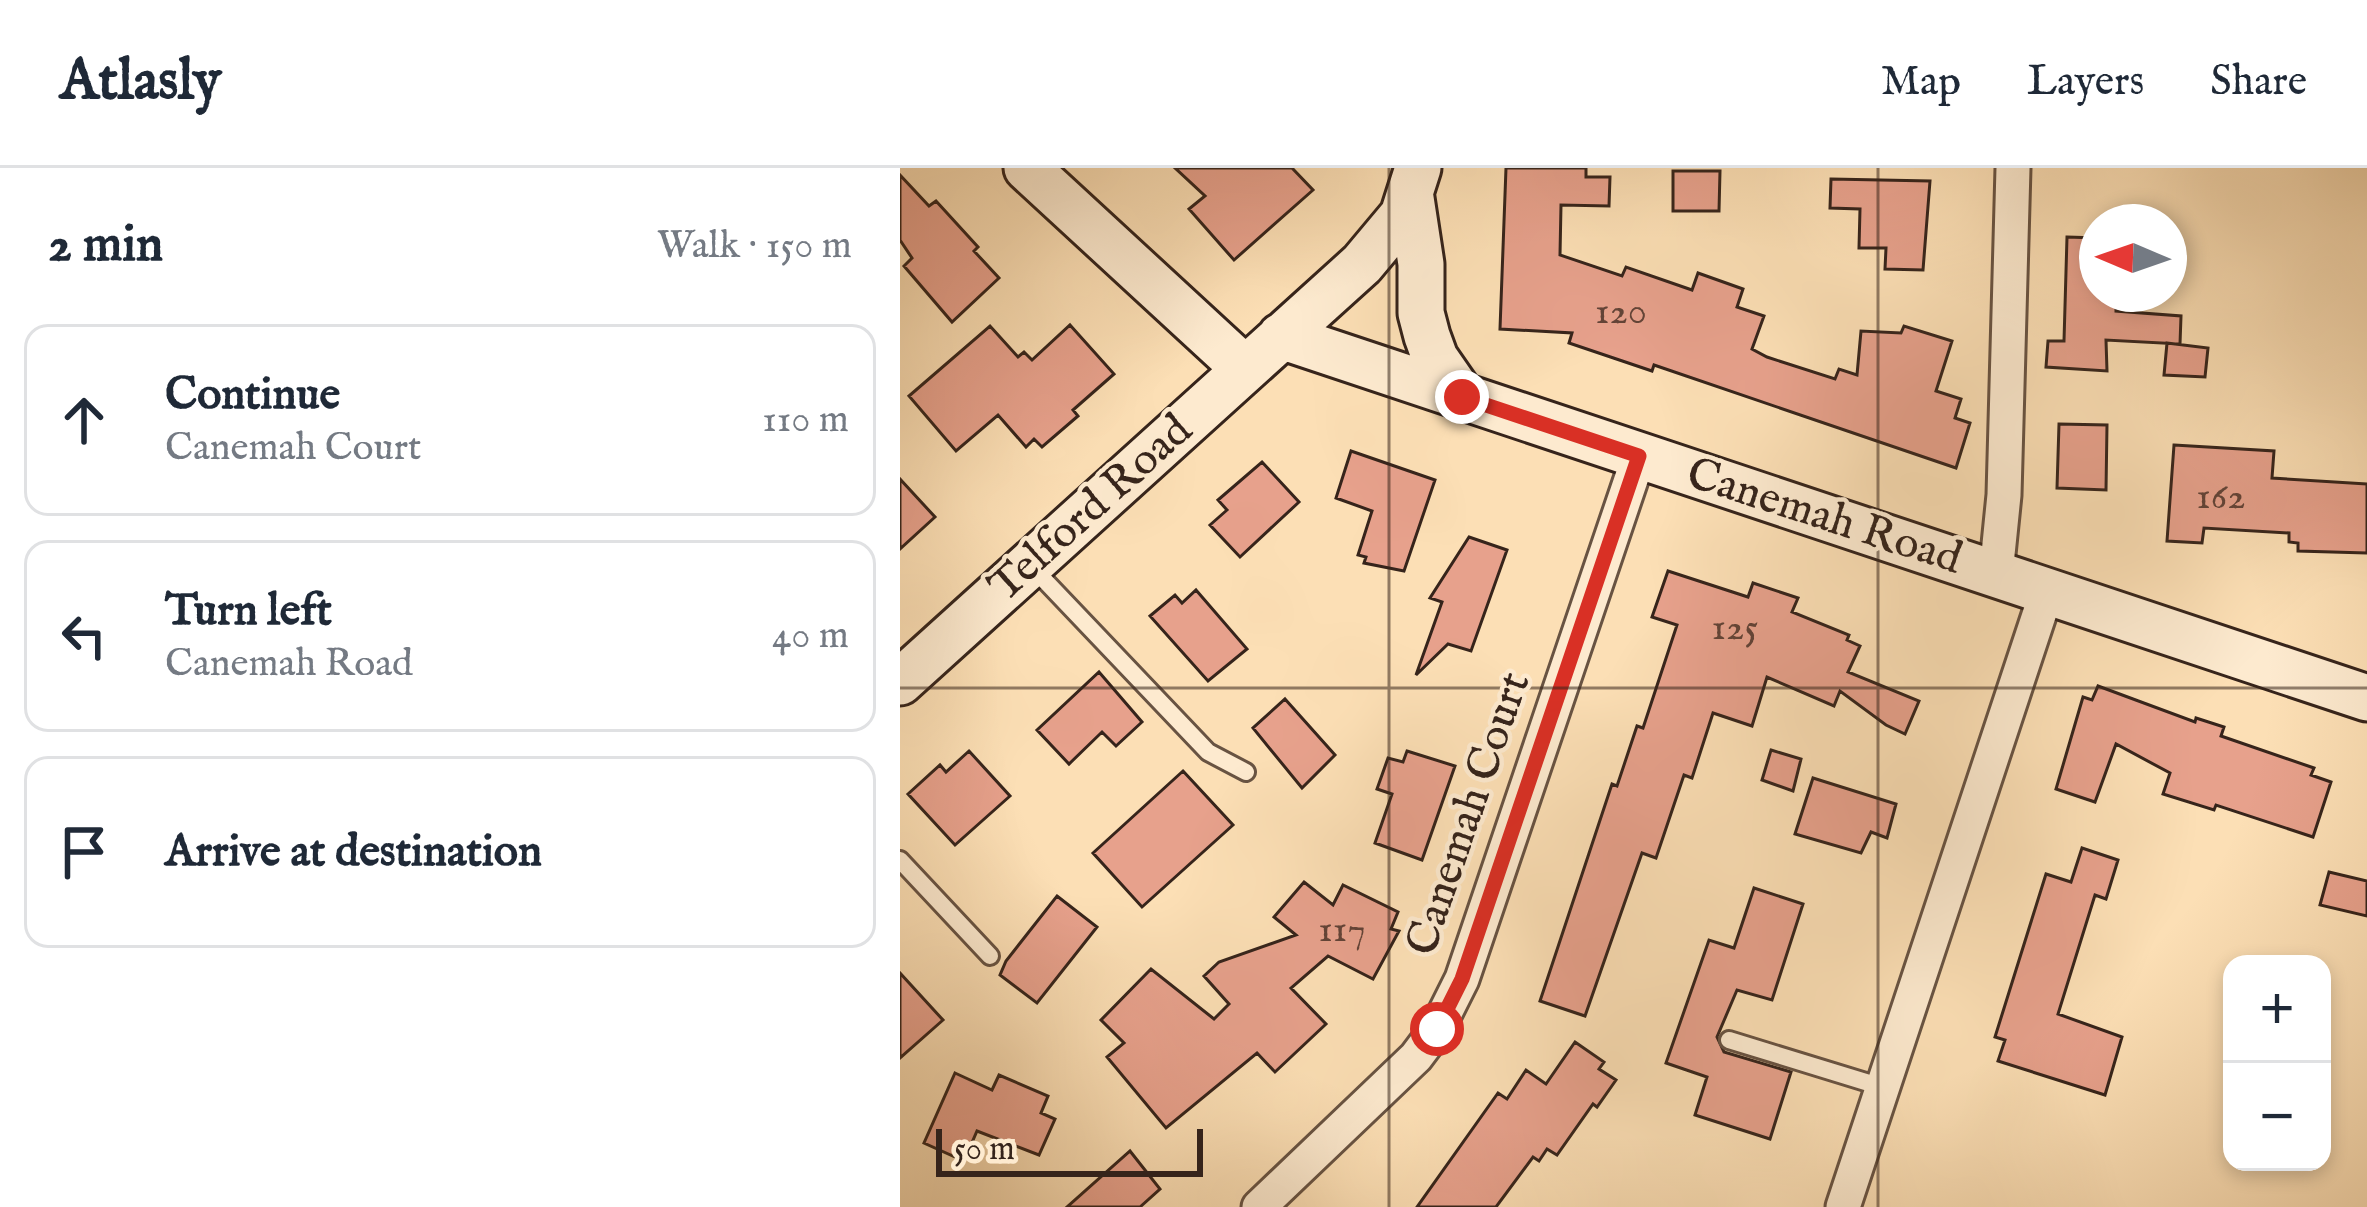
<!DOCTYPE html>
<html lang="en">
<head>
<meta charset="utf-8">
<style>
	:root { --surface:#fff; --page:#f2f2f3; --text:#1f2937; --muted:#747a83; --line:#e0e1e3 }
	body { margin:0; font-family:"IM FELL English",serif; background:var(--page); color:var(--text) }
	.controls { position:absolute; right:36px; bottom:36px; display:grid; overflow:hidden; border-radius:24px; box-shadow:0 6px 18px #0003 }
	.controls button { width:108px; height:108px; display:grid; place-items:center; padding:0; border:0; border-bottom:3px solid var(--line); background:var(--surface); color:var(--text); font:60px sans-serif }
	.compass { position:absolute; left:1179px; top:36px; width:108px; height:108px; border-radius:50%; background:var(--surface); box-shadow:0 6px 18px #0003; rotate:272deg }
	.scale { position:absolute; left:36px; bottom:30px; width:267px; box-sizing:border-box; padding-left:12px; border:6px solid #36241b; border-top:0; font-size:33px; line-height:42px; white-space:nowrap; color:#36241b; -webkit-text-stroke:9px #fdeacf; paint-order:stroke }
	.stop { position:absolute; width:36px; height:36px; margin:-27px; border:9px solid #d93025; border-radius:50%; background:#fff }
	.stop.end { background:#d93025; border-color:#fff; box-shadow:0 3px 12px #0008 }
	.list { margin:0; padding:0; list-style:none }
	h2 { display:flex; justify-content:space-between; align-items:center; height:156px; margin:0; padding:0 48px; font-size:51px }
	h2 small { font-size:39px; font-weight:400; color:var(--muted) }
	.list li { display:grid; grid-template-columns:78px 1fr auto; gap:36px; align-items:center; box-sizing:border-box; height:192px; margin:0 24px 24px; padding:0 24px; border:3px solid var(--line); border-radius:24px }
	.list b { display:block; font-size:45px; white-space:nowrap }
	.list p { margin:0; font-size:39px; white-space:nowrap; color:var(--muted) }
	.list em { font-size:39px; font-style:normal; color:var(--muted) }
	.icon { flex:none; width:66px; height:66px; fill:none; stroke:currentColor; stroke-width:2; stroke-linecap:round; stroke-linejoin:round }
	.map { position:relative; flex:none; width:1467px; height:1039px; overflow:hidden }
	header { display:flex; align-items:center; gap:72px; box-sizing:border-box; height:168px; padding:0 60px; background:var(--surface); border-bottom:3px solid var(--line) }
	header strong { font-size:57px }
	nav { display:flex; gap:66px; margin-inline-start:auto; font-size:42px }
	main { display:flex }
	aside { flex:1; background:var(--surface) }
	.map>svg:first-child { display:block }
	.building { fill:#e7a18c; stroke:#36241b; stroke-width:3 }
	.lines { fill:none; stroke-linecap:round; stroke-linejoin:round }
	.lane-casing { stroke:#685342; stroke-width:22 }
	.street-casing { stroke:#685342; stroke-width:39 }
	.secondary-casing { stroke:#36241b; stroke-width:51 }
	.lane { stroke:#fdeacf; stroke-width:16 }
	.street { stroke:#fdeacf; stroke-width:33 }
	.secondary { stroke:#fdeacf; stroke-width:45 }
	.route { stroke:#d93025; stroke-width:15 }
	.grid { fill:none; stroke:#36241b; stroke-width:3; stroke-opacity:0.55 }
	.labels { text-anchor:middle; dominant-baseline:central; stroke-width:9; stroke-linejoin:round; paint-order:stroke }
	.number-label { font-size:39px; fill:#624337 }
	.street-label { font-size:45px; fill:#36241b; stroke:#fdeacf }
</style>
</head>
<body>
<header>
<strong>Atlasly</strong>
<nav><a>Map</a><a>Layers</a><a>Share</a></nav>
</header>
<main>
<aside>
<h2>2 min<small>Walk · 150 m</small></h2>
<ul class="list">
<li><svg class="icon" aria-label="ahead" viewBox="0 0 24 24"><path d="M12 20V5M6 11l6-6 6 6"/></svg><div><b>Continue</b><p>Canemah Court</p></div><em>110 m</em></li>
<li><svg class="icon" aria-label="left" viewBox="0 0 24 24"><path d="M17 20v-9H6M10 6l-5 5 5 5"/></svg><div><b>Turn left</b><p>Canemah Road</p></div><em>40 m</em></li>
<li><svg class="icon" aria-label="arrive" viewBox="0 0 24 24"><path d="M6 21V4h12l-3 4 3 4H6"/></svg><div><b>Arrive at destination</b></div></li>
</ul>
</aside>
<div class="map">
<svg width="1467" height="1039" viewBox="0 0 1467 1039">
	<rect width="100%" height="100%" fill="#fcdfb5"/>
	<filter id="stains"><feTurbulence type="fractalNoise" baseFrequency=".00167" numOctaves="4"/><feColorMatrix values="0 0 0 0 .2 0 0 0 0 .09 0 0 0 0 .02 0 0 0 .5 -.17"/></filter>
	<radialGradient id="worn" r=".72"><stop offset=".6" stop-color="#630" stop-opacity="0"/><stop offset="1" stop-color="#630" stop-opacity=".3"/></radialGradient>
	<path class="building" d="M275 0H392L413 22 334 92 289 41 305 28Z
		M606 0H686V9H710L709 38 661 37 660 87 722 108 726 99 792 122 798 105 843 121 837 139 864 148 852 181 867 189 935 211 939 201 957 207 961 163 1001 165 1004 158 1052 173 1036 223 1061 231 1055 250 1070 255 1056 300 754 197 752 203 669 175 672 165 600 161Z
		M773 3H820L819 43H773Z
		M0 7 29 38 36 33 78 79 74 83 99 110 52 154 4 98 12 90 0 72Z
		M931 11 1030 13 1023 102 985 101 986 80H959L960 41 930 40Z
		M1167 69 1197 70V126H1216V143L1281 148 1280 176 1206 172 1207 203 1146 199 1148 173H1164Z
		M170 157 214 206 173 242 178 248 142 279 134 271 126 279 98 247 56 283 9 228 90 158 118 189 124 184 132 192Z
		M1267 175 1308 180 1305 209 1264 207Z
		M1159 256 1207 257 1206 322 1157 320Z
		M1274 277 1374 283 1372 310 1467 316V385L1398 383V375L1389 374V365L1304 360 1302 375 1267 373Z
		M451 283 535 312 504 403 464 395 466 389 458 387 472 343 436 330Z
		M362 294 399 334 340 389 310 357 327 342 318 332Z
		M0 311 35 349 0 381Z
		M569 369 607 382 571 483 548 476 516 507 542 434 530 430Z
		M768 403 848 429 853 415 898 430 892 444 949 467 947 472 960 478 948 504 1019 533 1005 566 986 557 940 523 934 538 867 509 852 558 813 545 792 610 784 607 756 690 742 685 685 848 640 833 712 616 717 618 737 558 743 560 777 457 752 449Z
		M296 422 347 481 308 513 250 448 275 427 282 435Z
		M199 504 242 554 216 578 202 564 169 596 137 562Z
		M1198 518 1295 554 1296 550 1324 559 1321 568 1414 600 1411 607 1431 614 1413 669 1316 637 1314 642 1263 626 1270 605 1216 576 1195 634 1156 621 1183 529 1192 532Z
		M385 531 435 587 402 620 353 560Z
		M871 582 901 591 893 623 862 612Z
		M69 583 110 628 55 677 8 626 40 597 46 604Z
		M507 583 555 598 522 692 475 675 492 626 477 621 488 590 503 594Z
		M283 603 333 657 242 739 193 685Z
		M913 610 996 636 987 670 971 664 961 685 895 666Z
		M1182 680 1218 692 1206 731 1195 727 1158 846 1222 869 1205 927 1098 893 1105 872 1095 869 1146 706 1171 714Z
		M1429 704 1467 713V748L1420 737Z
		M404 714 433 737 443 717 498 744 491 761 499 763 473 811 428 788 391 820 426 856 375 904 357 885 266 960 207 889 224 875 201 852 251 801 314 851 329 836 304 808 319 794 396 767 374 749Z
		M854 720 903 736 872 832 837 822 817 869 824 884 891 904 870 971 795 947 807 909 766 895 809 772 834 780Z
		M157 728 197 759 137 835 100 807 106 793Z
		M0 805 43 852 0 890Z
		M675 874 704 894 699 901 716 912 697 939 693 936 657 987 647 981 639 993 633 989 596 1039H517L598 925 607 931 626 902 646 916Z
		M55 905 92 922 99 907 148 928 141 945 155 951 139 987 77 963 64 993 24 975Z
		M230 983 260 1021 240 1039H167Z"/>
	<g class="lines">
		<defs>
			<path id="lane" d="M131 398 308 584 346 604
				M0 692 90 788
				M829 872 982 919"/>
			<path id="street" d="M1096 406 1104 327 1113 0
				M359 1039 516 889 537 861 562 811 739 288
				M943 1039 1147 423"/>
			<path id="secondary" d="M127 0 345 201
				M511 30 521 96V145L527 168 535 190 562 229
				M381 168 1467 530
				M0 514 462 96 503 47 518 0"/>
		</defs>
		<use href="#lane" class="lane-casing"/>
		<use href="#street" class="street-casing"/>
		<use href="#secondary" class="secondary-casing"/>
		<use href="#lane" class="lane"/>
		<use href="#street" class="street"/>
		<use href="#secondary" class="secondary"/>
	</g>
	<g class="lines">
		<path class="route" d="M537 861 562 811 739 288 562 229"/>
	</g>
	<path class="grid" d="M489 0V1039M978 0V1039M0 520H1467"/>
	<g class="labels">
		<g class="number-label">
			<text x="721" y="144">120</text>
			<text x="1321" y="329">162</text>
			<text x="835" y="460">125</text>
			<text x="442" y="762">117</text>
		</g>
		<g class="street-label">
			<text transform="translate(191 341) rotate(-42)">Telford Road</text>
			<text transform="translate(924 349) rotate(18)">Canemah Road</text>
			<text transform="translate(569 646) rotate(-71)">Canemah Court</text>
		</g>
	</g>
	<rect width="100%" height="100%" filter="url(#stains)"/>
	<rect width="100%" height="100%" fill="url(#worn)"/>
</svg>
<div class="controls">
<button>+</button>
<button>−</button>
</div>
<svg class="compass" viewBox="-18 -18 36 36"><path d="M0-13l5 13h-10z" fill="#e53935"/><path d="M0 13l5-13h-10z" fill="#747a83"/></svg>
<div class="scale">50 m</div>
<div class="stop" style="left:537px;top:861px"></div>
<div class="stop end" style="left:562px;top:229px"></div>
</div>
</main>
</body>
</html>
